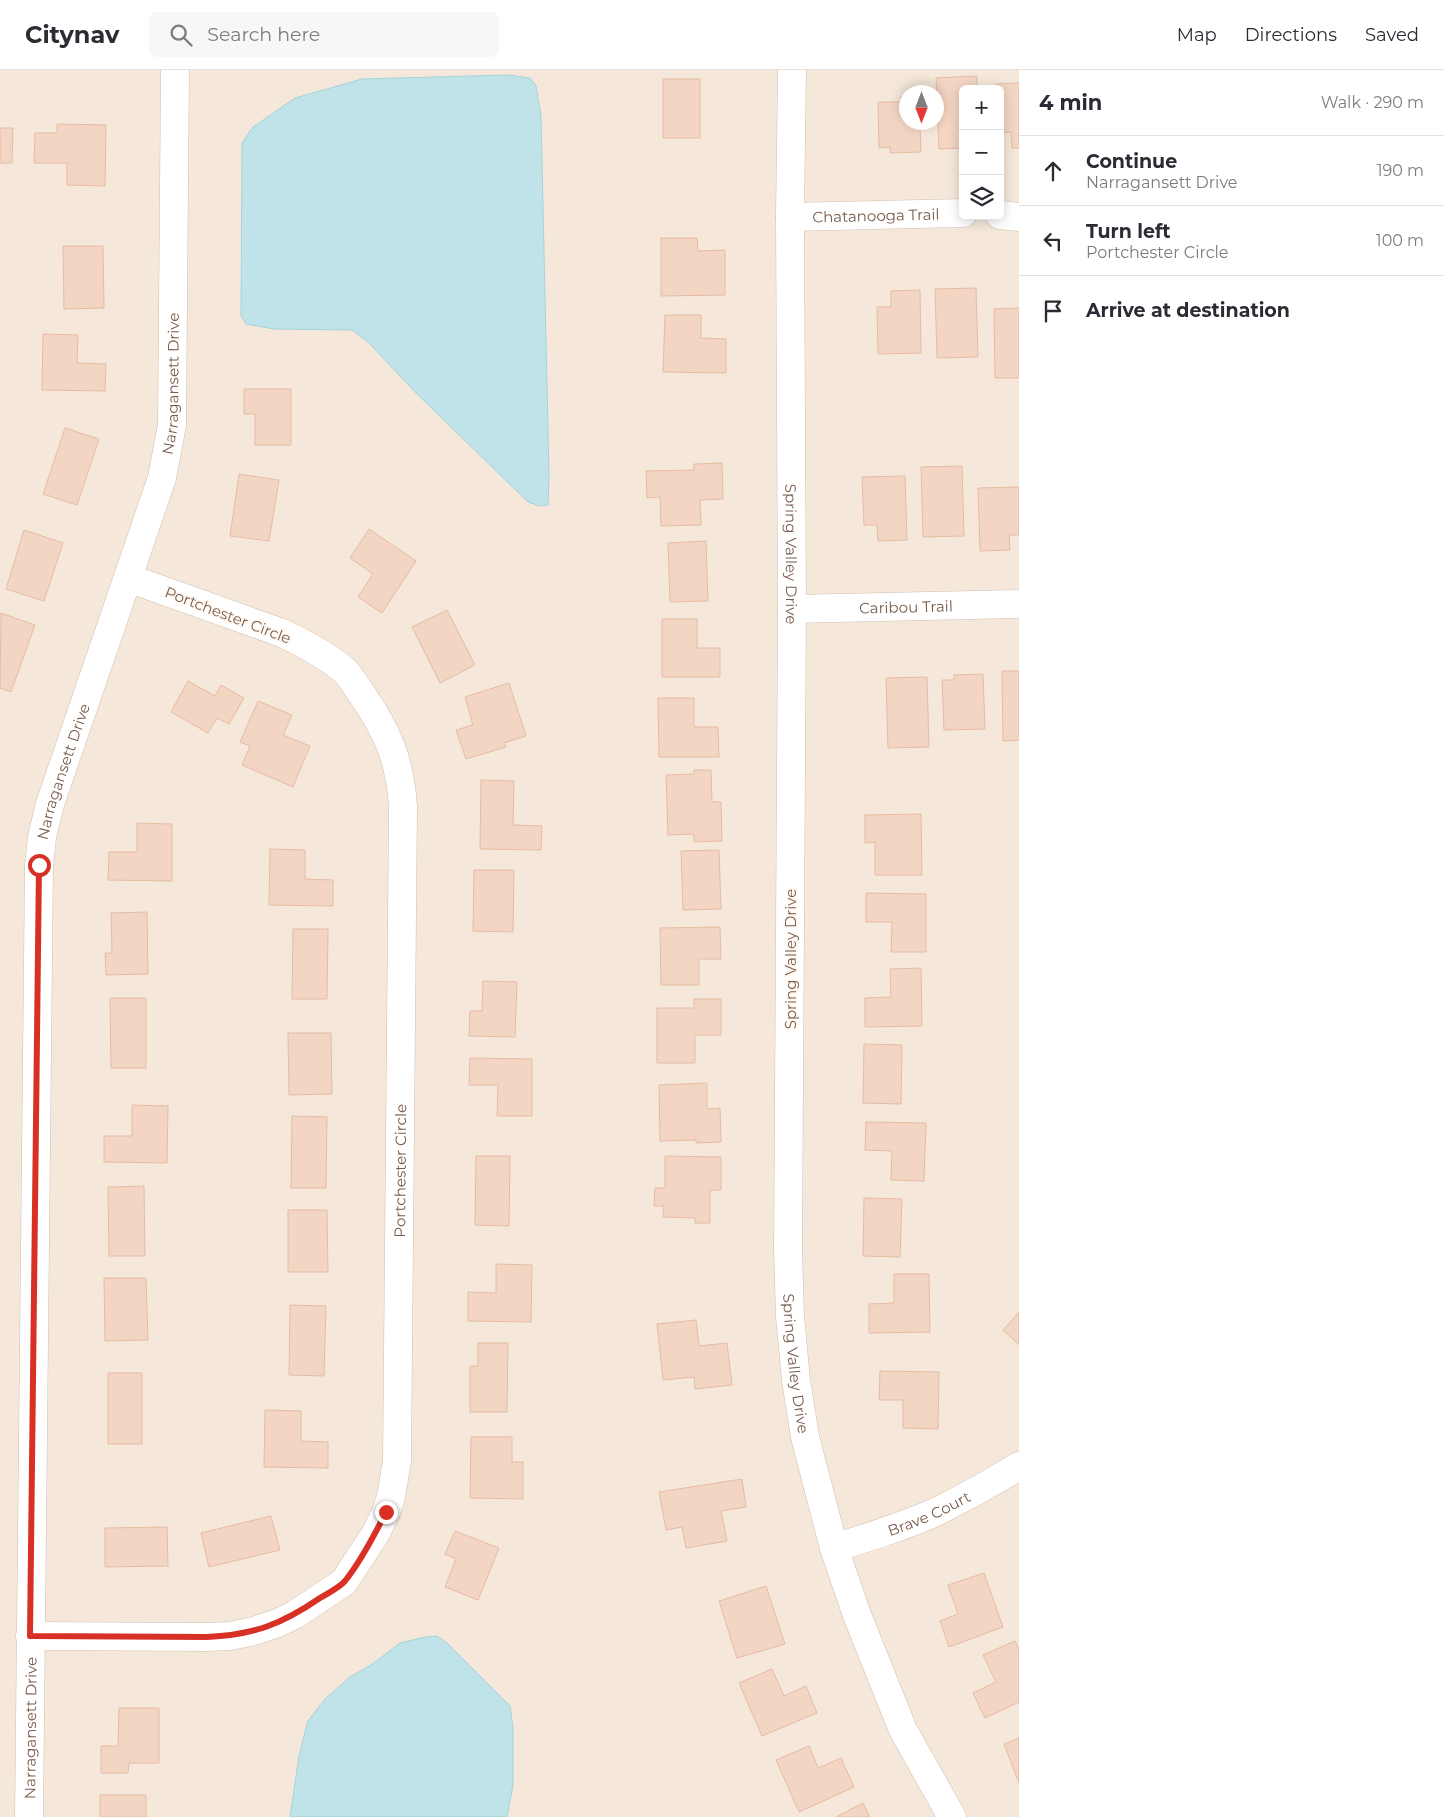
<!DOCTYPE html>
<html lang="en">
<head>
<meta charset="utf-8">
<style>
	:root { --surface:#fff; --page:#f7f7f7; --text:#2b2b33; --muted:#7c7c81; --line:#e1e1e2 }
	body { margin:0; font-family:Montserrat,sans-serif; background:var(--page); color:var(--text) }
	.controls { position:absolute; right:15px; top:15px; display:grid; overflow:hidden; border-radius:8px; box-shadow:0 2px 12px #0003 }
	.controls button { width:45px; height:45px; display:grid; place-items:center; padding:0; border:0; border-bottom:1px solid var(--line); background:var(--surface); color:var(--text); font:25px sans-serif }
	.compass { position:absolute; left:899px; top:15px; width:45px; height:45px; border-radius:50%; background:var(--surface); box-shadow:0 2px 12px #0003; rotate:180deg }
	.stop { position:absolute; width:15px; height:15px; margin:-11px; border:4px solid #d93025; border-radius:50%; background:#fff }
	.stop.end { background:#d93025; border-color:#fff; box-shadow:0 1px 5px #0008 }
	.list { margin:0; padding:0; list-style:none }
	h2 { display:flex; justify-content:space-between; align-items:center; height:65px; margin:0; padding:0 20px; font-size:21px }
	h2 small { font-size:16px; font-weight:400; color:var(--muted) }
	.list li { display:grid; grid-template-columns:32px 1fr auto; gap:15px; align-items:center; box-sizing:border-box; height:70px; padding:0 20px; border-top:1px solid var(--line) }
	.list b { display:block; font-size:19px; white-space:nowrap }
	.list p { margin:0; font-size:16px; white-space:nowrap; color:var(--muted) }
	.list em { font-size:16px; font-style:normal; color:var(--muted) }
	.icon { flex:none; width:28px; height:28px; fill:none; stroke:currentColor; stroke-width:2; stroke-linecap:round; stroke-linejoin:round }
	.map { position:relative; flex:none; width:1019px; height:1747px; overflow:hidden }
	header { display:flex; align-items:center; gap:30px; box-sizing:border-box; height:70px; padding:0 25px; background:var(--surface); border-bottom:1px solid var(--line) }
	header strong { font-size:24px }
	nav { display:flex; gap:28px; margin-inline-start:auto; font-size:18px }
	.search { width:350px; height:45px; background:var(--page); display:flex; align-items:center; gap:12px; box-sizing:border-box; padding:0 18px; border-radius:8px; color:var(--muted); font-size:19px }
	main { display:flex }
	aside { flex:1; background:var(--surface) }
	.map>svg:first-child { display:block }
	.residential { fill:#f5e8da; fill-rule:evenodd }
	.water { fill:#bfe3e8; stroke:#a5d3da }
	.building { fill:#f3d5c3; stroke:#e6bba3 }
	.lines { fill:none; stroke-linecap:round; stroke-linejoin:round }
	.street-casing { stroke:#d1beb0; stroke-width:29 }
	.street { stroke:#fff; stroke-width:28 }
	.route { stroke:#d93025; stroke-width:6 }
	.labels { text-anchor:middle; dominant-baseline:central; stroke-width:4; stroke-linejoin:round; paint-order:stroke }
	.street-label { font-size:15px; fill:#7a5c4d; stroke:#fffaf3 }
</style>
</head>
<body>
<header>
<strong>Citynav</strong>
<div class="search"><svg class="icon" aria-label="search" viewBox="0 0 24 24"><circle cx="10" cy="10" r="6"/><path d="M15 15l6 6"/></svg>Search here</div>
<nav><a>Map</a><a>Directions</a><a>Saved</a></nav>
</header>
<main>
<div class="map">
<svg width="1019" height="1747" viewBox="0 0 1019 1747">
	<rect width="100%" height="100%" fill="#fdf6ec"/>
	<path class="residential" d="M0 0H1019V1747H0ZM963 19H1000V146H963ZM906 22H936V52H906Z"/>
	<path class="water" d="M508 5 530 8 536 16 541 46 549 405 548 435 540 436 528 432 416 323 368 272 352 260 274 259 246 254 241 246 242 73 253 57 295 28 362 9Z
		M437 1566 447 1573 510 1636 513 1658V1715L507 1747H290L299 1686 308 1651 324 1630 350 1607 371 1595 400 1573 425 1567Z"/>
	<path class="building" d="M977 6V19H963V78L939 79 936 8Z
		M663 9H700V68H663Z
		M1019 13V78H1012L1011 62 1000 63V19H997L996 14Z
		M901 27H906V52H920L921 82 890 83V77L879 78 878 32H901Z
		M57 54 106 55 105 116 67 115V93H34L35 63H57Z
		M0 58H13L12 93H0Z
		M661 168H697L698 181 725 180V225L661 226Z
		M63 176H103L104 238 64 239Z
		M976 218 978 287 937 288 935 219Z
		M920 220 921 283 878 284 877 237H891V221Z
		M1019 238V308H995L994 239Z
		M665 245H701V268L726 269V303L663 302Z
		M43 264 78 265 77 293 106 294 105 321 42 320Z
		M244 319H291V375H255V344H244Z
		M65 358 99 369 77 435 43 424Z
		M722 393 723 429 700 430 701 455 661 456 660 427 647 428 646 401 694 400V394Z
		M962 396 964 466 923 467 921 397Z
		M239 404 279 410 269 471 230 466Z
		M905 406 907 470 878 471 877 455H864L862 407Z
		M1019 417V465H1009L1010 480 980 481 978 418Z
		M369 459 416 491 382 543 358 527 373 504 350 488Z
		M24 460 63 473 44 531 6 519Z
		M706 471 708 531 670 532 668 473Z
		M447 540 475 595 440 613 412 557Z
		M1 543 35 555 11 622 0 618Z
		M662 549H697V578H720V607H662Z
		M1002 601H1019V670L1003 671Z
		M983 604 985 659 944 660 942 610H954V605Z
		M927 607 929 677 888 678 886 608Z
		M188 611 215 626 221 615 244 628 229 654 217 648 208 663 171 642Z
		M509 613 526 666 504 673 506 677 466 689 456 660 473 655 465 627Z
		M658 628H694V657H718L719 687H659Z
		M258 631 292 645 283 665 310 676 293 717 242 695 250 676 240 672Z
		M694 700H711L712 732H721L722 771 694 772V764L668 765 666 705 694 704Z
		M481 710 514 711 513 755 542 756 541 780 480 779Z
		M921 744 922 805H875V772L865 773V745Z
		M137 753 172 754V811L108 810 109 782H137Z
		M270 779 305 780V809L333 810V836L269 835Z
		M719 780 721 839 683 840 681 781Z
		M474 800H514L513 862 473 861Z
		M866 823 926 824V882H891L892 852H866Z
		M147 842 148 904 106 905 105 883H112L111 843Z
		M720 857 721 889H699V915H661L660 858Z
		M293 859H328L327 929H292Z
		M921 898 922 956 865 957V928L891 927 890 899Z
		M483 911 517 912 515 967 469 966 470 941H482Z
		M110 928H146V998H111Z
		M694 929H721V965H695V993H657V938H694Z
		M288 963H331L332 1024 289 1025Z
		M864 974 902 975 901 1034 863 1033Z
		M470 988 532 989V1046H497L498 1015H469Z
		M707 1013V1039L720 1038 721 1072 696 1073V1070L660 1071 659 1015Z
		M132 1035 168 1036 167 1093 104 1092V1066H132Z
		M292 1046 327 1047 326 1118H291Z
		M866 1052 926 1053 924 1111 891 1110 892 1081 865 1080Z
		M476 1086H510L509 1156 475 1155Z
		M665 1086 721 1087V1120H710V1153H695V1148L663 1147 664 1136H654L655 1118H665Z
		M144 1116 145 1186H109L108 1117Z
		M864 1128 902 1129 900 1187 863 1186Z
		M288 1140H327L328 1202H288Z
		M496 1194 532 1195 531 1252 468 1251V1222L496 1223Z
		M894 1204H929L930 1262 869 1263V1234L894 1233Z
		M104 1208H146L148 1270 105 1271Z
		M290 1235 326 1236 324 1306 289 1305Z
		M1019 1242V1275L1003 1260Z
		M696 1250 699 1276 727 1273 732 1315 695 1319 694 1307 663 1310 657 1254Z
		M478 1273H508L507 1342H470V1296H478Z
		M880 1301 939 1302 938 1359 903 1358V1330H879Z
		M108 1303H142V1374H108Z
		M265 1340 301 1341V1371L328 1372V1398L264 1397Z
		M471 1367H512V1392H523V1429L470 1428Z
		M742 1409 746 1437 721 1441 727 1471 686 1478 682 1457 666 1460 659 1422Z
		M271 1446 280 1480 209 1497 201 1463Z
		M167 1457 168 1496 105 1497V1458Z
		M455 1461 499 1478 478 1530 445 1517 456 1489 445 1484Z
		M984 1503 1003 1557 949 1577 940 1551 958 1544 948 1515Z
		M766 1516 785 1574 737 1588 719 1531Z
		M1015 1571 1019 1580V1632L985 1648 973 1623 996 1612 983 1585Z
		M772 1599 784 1626 806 1616 817 1643 762 1666 739 1613Z
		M119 1638H159V1693H129L128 1703H101V1676H118Z
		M1019 1668V1713L1004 1674Z
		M809 1676 818 1698 841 1688 854 1717 799 1742 776 1690Z
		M100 1725H146V1747H100Z
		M863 1733 870 1747H836Z"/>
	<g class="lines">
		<defs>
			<g id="street">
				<path id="s1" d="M792 0 790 147 792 539 788 1180 790 1246 796 1310 805 1367 834 1478 857 1545 903 1660 952 1747"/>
				<path d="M1000 145 1019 147"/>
				<path id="s2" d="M790 147 963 143"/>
				<path id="s3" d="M792 539 1019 534"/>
				<path id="s4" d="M834 1478C869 1467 905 1456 938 1441 966 1427 993 1412 1019 1396"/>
				<path id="s5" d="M30 1566 207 1567 230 1566 254 1561 278 1553 296 1544 344 1512 376 1463 386 1442 391 1427 397 1391 403 737C400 690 388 662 361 623 356 616 351 607 345 601 328 586 303 573 282 563L128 508"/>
				<path id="s6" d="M29 1747 39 795 42 767 50 734 162 408 172 355 175 0"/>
			</g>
		</defs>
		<use href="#street" class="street-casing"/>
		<use href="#street" class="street"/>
	</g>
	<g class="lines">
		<path class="route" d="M39 795 30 1566 207 1567C254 1565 282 1554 320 1528 328 1523 339 1518 345 1511 361 1491 375 1464 386 1442"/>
	</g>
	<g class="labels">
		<g class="street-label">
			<text stroke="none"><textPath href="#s2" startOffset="86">Chatanooga Trail</textPath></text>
			<text stroke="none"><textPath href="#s6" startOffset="1454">Narragansett Drive</textPath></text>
			<text stroke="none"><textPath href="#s1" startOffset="484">Spring Valley Drive</textPath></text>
			<text stroke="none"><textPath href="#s3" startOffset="114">Caribou Trail</textPath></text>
			<text transform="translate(228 545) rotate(21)">Portchester Circle</text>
			<text stroke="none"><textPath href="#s6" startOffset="1049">Narragansett Drive</textPath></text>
			<text transform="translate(790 889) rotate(-90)">Spring Valley Drive</text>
			<text stroke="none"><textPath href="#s5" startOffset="752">Portchester Circle</textPath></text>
			<text stroke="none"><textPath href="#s1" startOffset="1294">Spring Valley Drive</textPath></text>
			<text stroke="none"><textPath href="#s4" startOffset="101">Brave Court</textPath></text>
			<text stroke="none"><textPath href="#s6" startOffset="89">Narragansett Drive</textPath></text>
		</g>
	</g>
</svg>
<div class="controls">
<button>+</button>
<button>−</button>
<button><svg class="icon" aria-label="layers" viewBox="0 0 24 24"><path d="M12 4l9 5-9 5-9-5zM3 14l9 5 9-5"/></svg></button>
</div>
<svg class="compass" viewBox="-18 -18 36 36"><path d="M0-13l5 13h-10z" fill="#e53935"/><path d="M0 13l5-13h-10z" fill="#7c7c81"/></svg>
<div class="stop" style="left:39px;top:795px"></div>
<div class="stop end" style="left:386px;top:1442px"></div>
</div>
<aside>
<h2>4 min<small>Walk · 290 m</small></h2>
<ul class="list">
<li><svg class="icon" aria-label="ahead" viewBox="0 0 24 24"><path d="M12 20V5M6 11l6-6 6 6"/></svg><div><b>Continue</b><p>Narragansett Drive</p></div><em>190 m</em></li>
<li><svg class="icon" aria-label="left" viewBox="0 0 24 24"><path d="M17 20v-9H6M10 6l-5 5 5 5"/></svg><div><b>Turn left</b><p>Portchester Circle</p></div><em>100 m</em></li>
<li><svg class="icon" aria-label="arrive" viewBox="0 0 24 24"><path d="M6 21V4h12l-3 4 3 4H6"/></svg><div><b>Arrive at destination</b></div></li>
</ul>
</aside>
</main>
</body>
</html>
